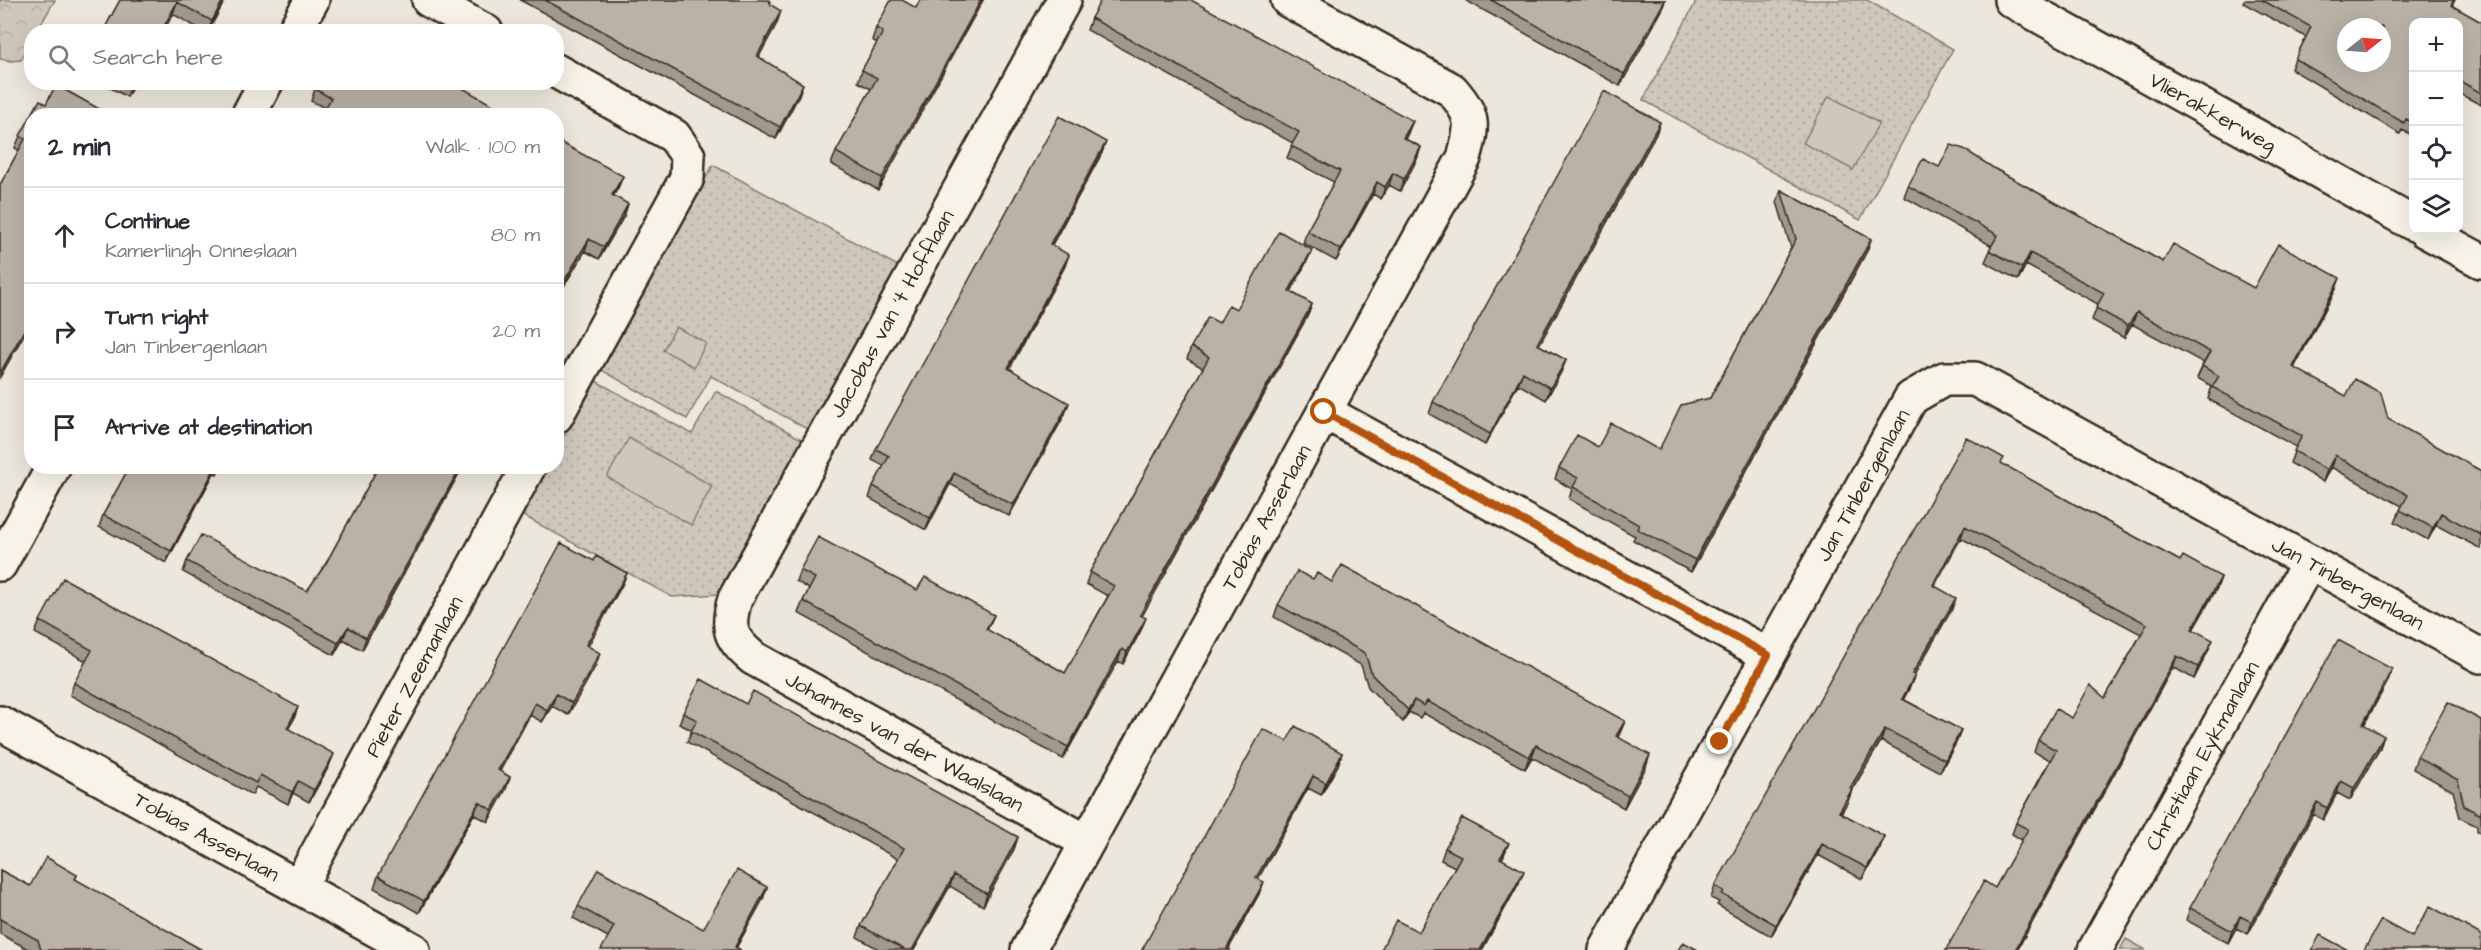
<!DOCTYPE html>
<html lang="en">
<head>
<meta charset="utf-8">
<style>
	:root { --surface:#fff; --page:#f2f2f3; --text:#2b2b33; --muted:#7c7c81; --line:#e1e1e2 }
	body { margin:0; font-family:"Architects Daughter",sans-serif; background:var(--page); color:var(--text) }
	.controls { position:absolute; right:18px; top:18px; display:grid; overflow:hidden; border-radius:12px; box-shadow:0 6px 24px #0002 }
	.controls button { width:54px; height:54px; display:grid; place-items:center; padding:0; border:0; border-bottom:2px solid var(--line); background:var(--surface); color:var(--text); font:30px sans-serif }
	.compass { position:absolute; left:2337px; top:18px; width:54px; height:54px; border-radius:50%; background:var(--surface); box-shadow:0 6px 24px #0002; rotate:73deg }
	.stop { position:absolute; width:18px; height:18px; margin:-14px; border:4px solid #b45309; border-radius:50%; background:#fff }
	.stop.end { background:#b45309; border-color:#fff; box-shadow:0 2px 6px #0008 }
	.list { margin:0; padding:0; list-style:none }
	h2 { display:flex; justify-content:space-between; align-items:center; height:78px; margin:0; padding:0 24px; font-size:26px }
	h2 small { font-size:20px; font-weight:400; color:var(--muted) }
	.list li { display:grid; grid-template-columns:39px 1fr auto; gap:18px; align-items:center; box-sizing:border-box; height:96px; padding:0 24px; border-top:2px solid var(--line) }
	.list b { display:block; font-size:22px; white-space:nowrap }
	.list p { margin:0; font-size:20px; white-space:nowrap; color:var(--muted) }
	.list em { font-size:20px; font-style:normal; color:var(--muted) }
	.icon { flex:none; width:33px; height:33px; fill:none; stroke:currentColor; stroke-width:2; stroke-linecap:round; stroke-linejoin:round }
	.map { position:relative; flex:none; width:2481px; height:950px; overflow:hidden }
	.search { position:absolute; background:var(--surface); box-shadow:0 6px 24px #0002; left:24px; top:24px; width:540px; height:66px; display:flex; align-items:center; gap:15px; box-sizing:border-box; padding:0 21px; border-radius:24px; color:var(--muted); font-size:22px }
	.panel { position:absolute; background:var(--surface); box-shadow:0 6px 24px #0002; left:24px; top:108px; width:540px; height:366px; border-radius:24px }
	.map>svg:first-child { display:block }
	.green { fill:url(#green-dots); stroke:#84796d; stroke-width:1.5 }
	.forest { fill:url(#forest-crowns); stroke:#84796d; stroke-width:1.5 }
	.pitch { fill:#cec8bc; stroke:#84796d; stroke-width:1.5 }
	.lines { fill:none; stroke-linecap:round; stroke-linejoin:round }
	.street-casing { stroke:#3b2a1e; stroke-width:38 }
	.street { stroke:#f7f3e8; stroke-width:33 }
	.wall { fill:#a09990; stroke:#3b2a1e; stroke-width:1.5 }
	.shaded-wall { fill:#827d75; stroke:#3b2a1e; stroke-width:1.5 }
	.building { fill:#bab2a7; stroke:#3b2a1e; stroke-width:1.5; fill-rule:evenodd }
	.route { stroke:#b45309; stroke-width:8 }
	.labels { text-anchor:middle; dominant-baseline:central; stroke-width:4.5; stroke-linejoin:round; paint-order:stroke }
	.street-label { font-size:21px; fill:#3b2a1e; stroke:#f7f3e8 }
</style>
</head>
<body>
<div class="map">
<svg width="2481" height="950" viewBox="0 0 2481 950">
	<defs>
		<pattern id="green-dots" width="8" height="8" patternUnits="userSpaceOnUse" patternTransform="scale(1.5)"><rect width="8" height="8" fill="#cec8bc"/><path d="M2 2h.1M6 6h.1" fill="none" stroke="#b2aca1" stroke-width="1.8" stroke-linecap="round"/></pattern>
		<pattern id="forest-crowns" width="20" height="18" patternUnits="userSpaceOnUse" patternTransform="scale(1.5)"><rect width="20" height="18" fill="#cec8bc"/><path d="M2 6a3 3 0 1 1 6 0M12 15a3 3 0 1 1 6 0" fill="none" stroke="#b2aca1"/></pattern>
	</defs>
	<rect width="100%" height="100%" fill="#ece7dc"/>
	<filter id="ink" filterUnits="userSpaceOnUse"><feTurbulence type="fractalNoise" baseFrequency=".0167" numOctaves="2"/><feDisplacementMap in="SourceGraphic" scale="12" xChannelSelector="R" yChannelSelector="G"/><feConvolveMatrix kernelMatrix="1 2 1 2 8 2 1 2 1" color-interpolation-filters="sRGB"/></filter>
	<g filter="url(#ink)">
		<path class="green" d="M1697 0H1867L1953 49 1860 220 1643 100Z
			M713 165 898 266 809 430 711 376 687 419 600 369Z
			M594 380 692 434 716 391 803 440 719 594 672 597 520 514 547 467 556 466 557 449Z"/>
		<path class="forest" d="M0 0H55L37 31 32 32 31 41 21 60 10 61 0 59Z
			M2126 939 2146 950H2120Z"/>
		<path class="pitch" d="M1829 96 1879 123 1853 170 1803 143Z
			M676 327 706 343 694 367 663 350Z
			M629 438 712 486 691 525 607 477Z"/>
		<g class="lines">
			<defs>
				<g id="street">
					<path d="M429 0 486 32"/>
					<path id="s1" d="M1064 0 735 599C726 628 730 639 753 658L1087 842"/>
					<path id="s2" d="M2011 0 2414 224"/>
					<path d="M294 32 312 0"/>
					<path d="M556 71 674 136 688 156 687 178 556 416"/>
					<path d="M248 116 266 82"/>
					<path d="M2424 230 2481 261"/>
					<path d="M1325 412 1768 655"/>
					<path d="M0 564 54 466"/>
					<path id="s3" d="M0 723 413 950"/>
					<path id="s4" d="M299 887 529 466"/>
					<path id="s5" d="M1028 950 1464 158C1473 125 1475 117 1452 90L1288 0"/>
					<path id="s6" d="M1606 950 1911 398 1944 379H1975L2481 656"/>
					<path id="s7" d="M2095 950 2309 562"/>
				</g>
			</defs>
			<use href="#street" class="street-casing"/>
			<use href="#street" class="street"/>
		</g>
		<path class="wall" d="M120 0H225L208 32H205L173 14 163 32H104L106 26Z
			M520 0H734L777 23 758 57 799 95 776 139Z
			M920 0H983L878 190 831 164 836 152 871 89 858 82 862 70 877 43 872 40 876 28 916 8Z
			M1465 0H1665L1662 10 1620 86Z
			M2244 0H2455L2452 6 2481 22V105L2458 93V22H2414V136L2402 130 2400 134 2291 69 2295 59 2306 37 2243 3Z
			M1091 18 1408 133 1405 139 1421 147 1417 159 1400 191 1389 185 1381 199 1373 194 1336 261 1303 243 1307 231 1334 182 1287 158 1293 143 1087 30Z
			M100 82H135L127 97Z
			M56 85 101 110 99 116H32V320L0 377V185L19 150 15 148 20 136 40 100 46 104Z
			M315 89 512 116 325 108 311 101Z
			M1660 122 1656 134 1539 345 1566 360 1561 372 1546 400 1518 384 1485 445 1429 414 1433 402Z
			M1102 153 1052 245 1065 266 1010 368 1065 414 1009 516 950 484 926 530 869 498 873 486 884 466 872 460 876 449Z
			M1939 167 1995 169 2163 262 2254 288 2336 289 2294 368 2481 471V549L2436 525 2428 540 2395 522 2402 506 2331 467 2323 482 2290 463 2296 447 2208 399 2212 386 2197 378 2204 363 2132 324 2124 338 2092 320 2098 304 2026 265 2018 280 1985 262 1992 246 1904 197 1908 186Z
			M623 176 618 188 613 196 628 204 624 216 599 259 585 251 556 299Z
			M1781 190 1871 239 1867 251 1691 572 1633 540 1635 536 1569 499 1572 489 1555 479 1559 468 1598 447 1659 450 1710 398 1791 248 1777 202Z
			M1312 250 1307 261 1291 292 1312 304 1308 315 1142 616 1141 630 1123 664 1118 661 1063 759 798 613 803 601 809 589 796 581 800 570 917 590 994 615 987 630 1065 673 1108 596 1086 584 1090 572 1203 368 1187 359 1191 347 1236 309Z
			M2002 464 2074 504 2180 561 2221 577 2217 588 2193 630 2208 651 2194 679 2173 667 2017 950H1946L1995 888 2022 840 2012 834 2016 823 2050 760 2034 752 2038 740 2105 698 2141 634 1961 538 1934 586 1952 609 1914 675 1910 687 1903 699 1961 730 1957 741 1940 772 1881 741 1852 790 1848 801 1841 813 1884 836 1880 848 1862 879 1818 855 1771 936 1717 905 1719 902 1711 898 1715 886Z
			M130 466H221L217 474 214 473 166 563 99 527 103 515Z
			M379 466H463L362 650 343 639 334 655 183 572 187 561 307 591 325 565Z
			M594 561 627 573 622 585 588 646 596 665 568 715 552 706 542 722 530 715 500 771 510 777 506 789 488 822 474 814 419 913 374 888 378 876Z
			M1313 579 1332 582 1625 721 1618 737 1646 767 1624 808 1532 757 1525 769 1423 713 1420 718 1409 712 1403 722 1368 687 1361 665 1274 617 1278 605Z
			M40 621 294 719 288 729 329 766 309 802 293 793 288 804 256 787 252 795 70 695 74 683 86 661 35 633Z
			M2388 681 2364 725 2380 748 2350 800 2337 793 2323 820 2313 814 2248 934 2236 928 2228 943 2186 920 2190 908Z
			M746 704 1018 837 1014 849 983 906 950 886 914 950H880L857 937 861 926 898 859 687 742 692 730 679 724 683 713Z
			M2481 720V833L2477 831V826L2460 818 2453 791 2413 769 2417 757Z
			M1287 741 1342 753 1338 765 1321 795 1308 788 1258 879 1259 894 1228 949 1142 950Z
			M1445 848 1504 855 1502 859 1519 883 1482 950H1381L1382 948 1419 932 1455 867 1441 860Z
			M0 870 30 886 77 875 75 880 202 950H30L0 934Z
			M767 887 763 899 736 948 608 937 573 918 578 906 703 929Z"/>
		<path class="shaded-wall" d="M223 0H225L208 32 212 21Z
			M981 0H983L878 190 882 178Z
			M1665 0 1662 10 1620 86 1624 74Z
			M177 2 173 14 163 32H161Z
			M781 11 777 23 753 68 757 56Z
			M132 82H135L127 97Z
			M803 84 799 95 776 139 780 127Z
			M1413 121 1408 133 1399 150 1403 138Z
			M1660 122 1656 134 1533 356 1537 344Z
			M1106 142 1102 153 1046 255 1050 244Z
			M1421 147 1417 159 1400 191 1404 179Z
			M1393 173 1389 185 1381 199 1385 187Z
			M623 176 618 188 607 207 612 195Z
			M1377 182 1373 194 1336 261 1341 250Z
			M628 204 624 216 599 259 604 247Z
			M589 239 585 251 556 299V295Z
			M1871 239 1867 251 1691 572 1695 560Z
			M1312 250 1307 261 1285 303 1289 291Z
			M2030 253 2026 265 2018 280 2022 268Z
			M1069 255 1065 266 1004 379 1008 368Z
			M2340 278 2336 289 2288 379 2293 367Z
			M1312 304 1308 315 1136 627 1140 615Z
			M2137 312 2132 324 2124 338 2128 326Z
			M32 316V320L0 377V373Z
			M1566 360 1561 372 1546 400 1550 388Z
			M1523 372 1518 384 1485 445 1490 434Z
			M1069 403 1065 414 1009 516 1013 505Z
			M2335 455 2331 467 2323 482 2327 470Z
			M216 466H217L214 473 166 563 171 551Z
			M461 466H463L362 650 366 638Z
			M954 473 950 484 926 530 930 518Z
			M2441 513 2436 525 2428 540 2433 528Z
			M1965 526 1961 538 1929 596 1933 585Z
			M627 573 622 585 582 657 586 645Z
			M2221 577 2217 588 2187 640 2192 629Z
			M1956 598 1952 609 1908 686 1912 674Z
			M994 615 989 626 981 641 986 629Z
			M1146 618 1141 630 1123 664 1127 652Z
			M348 627 343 639 334 655 338 643Z
			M2213 640 2208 651 2194 679 2198 667Z
			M1122 649 1118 661 1063 759 1068 747Z
			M600 653 596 665 568 715 572 703Z
			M2177 656 2173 667 2017 950H2015Z
			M2392 669 2388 681 2358 736 2363 724Z
			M1915 675 1910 687 1898 710 1902 699Z
			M556 694 552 706 542 722 547 710Z
			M1414 700 1409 712 1403 722 1408 710Z
			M535 703 530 715 494 782 498 770Z
			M298 707 294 719 282 740 287 728Z
			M1625 721 1620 733 1612 748 1616 736Z
			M1885 729 1881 741 1852 790 1848 801 1835 824 1850 788Z
			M1961 730 1957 741 1940 772 1945 760Z
			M2384 736 2380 748 2350 800 2354 788Z
			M1536 745 1532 757 1525 769 1529 757Z
			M1342 753 1338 765 1321 795 1326 783Z
			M334 754 329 766 309 802 314 790Z
			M1650 755 1646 767 1624 808 1628 796Z
			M1313 776 1308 788 1252 890 1256 878Z
			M510 777 506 789 488 822 492 810Z
			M298 781 293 793 288 804 292 792Z
			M2341 781 2337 793 2323 820 2327 808Z
			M479 802 474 814 419 913 424 901Z
			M2317 802 2313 814 2248 934 2252 922Z
			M1884 836 1880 848 1862 879 1867 868Z
			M1018 837 1014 849 983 906 987 894Z
			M1509 843 1504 855 1496 870 1500 858Z
			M1822 844 1818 855 1771 936 1776 925Z
			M1524 871 1519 883 1482 950H1480Z
			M954 875 950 886 914 950H912Z
			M1264 882 1259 894 1228 950H1226Z
			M767 887 763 899 735 950V947Z
			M2240 916 2236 928 2228 943 2232 931Z"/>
		<path class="building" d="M120 0H223L212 21 177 2 161 32H114V30L106 26Z
			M545 0H769L771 5 781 11 757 56 803 84 780 127Z
			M891 0H902L916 8 920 0H981L882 178 836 152 877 78 862 70 883 32 876 28Z
			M1101 0H1191L1413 121 1403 138 1421 147 1404 179 1393 173 1385 187 1377 182 1341 250 1307 231 1340 171 1291 146 1299 132 1091 18Z
			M1491 0H1665L1624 74Z
			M2262 0H2454L2451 5 2481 22V93L2458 80V22H2414V123L2406 119 2404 123 2295 59 2311 27ZM2346 27H2382V63H2346Z
			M319 82H452L512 116H321L331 98 315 89Z
			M56 85 101 110 98 116H32V316L0 373V185L25 139 20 136 40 100 46 104Z
			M1604 91 1660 122 1537 344 1566 360 1550 388 1523 372 1490 434 1433 402Z
			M1059 116 1106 142 1050 244 1069 255 1008 368 1069 403 1013 505 954 473 930 518 873 486 889 456 876 449Z
			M556 140 623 176 612 195 628 204 604 247 589 239 556 295Z
			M1951 145 1964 149 1995 169 2163 262 2173 244 2254 288 2278 244 2340 278 2293 367 2346 396 2355 379 2381 393 2388 419 2481 471V535L2441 513 2433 528 2400 510 2408 495 2335 455 2327 470 2294 451 2302 436 2212 387 2219 376 2202 366 2210 352 2137 312 2128 326 2096 308 2104 293 2030 253 2022 268 1989 250 1998 235 1908 186 1923 159 1939 167Z
			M1781 190 1871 239 1695 560 1637 529 1639 525 1573 487 1578 478 1559 468 1577 435 1598 447 1611 423 1659 450 1681 405 1710 398 1796 239Z
			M1279 231 1312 250 1289 291 1312 304 1140 615 1146 618 1127 652 1122 649 1068 747 803 601 815 578 800 570 818 537 917 590 925 577 994 615 986 629 1065 673 1114 586 1090 572 1209 357 1191 347 1208 317 1219 323 1229 305 1236 309Z
			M1966 437 2004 458 2001 463 2074 504 2180 561 2183 556 2221 577 2192 629 2213 640 2198 667 2177 656 2015 950H1946L1984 881 1995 888 2028 829 2016 823 2056 750 2038 740 2056 709 2072 718 2090 685 2105 698 2147 624 1965 526 1933 585 1956 598 1912 674 1915 675 1902 699 1961 730 1945 760 1885 729 1850 788 1852 789 1839 812 1884 836 1867 868 1822 844 1776 925 1722 894 1724 891 1715 886Z
			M130 466H216L171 551 103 515Z
			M379 466H461L366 638 348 627 338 643 187 561 201 535 307 591 325 565Z
			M561 543 594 561 596 556 627 573 586 645 600 653 572 703 556 694 547 710 535 703 498 770 510 777 492 810 479 802 424 901 378 876Z
			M1342 565 1625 721 1616 736 1650 755 1628 796 1536 745 1529 757 1427 701 1424 706 1414 700 1408 710 1372 675 1365 653 1278 605 1297 571 1313 579 1317 573 1332 582Z
			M63 578 298 707 287 728 334 754 314 790 298 781 292 792 260 775 256 783 74 683 92 650 40 621Z
			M2338 640 2392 669 2363 724 2384 736 2354 788 2341 781 2327 808 2317 802 2252 922 2240 916 2232 931 2190 908Z
			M701 679 746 704 753 691 1018 837 987 894 954 875 912 950H905L861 926 904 848 691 731 697 720 683 713Z
			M2448 702 2481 720V816V815L2464 806 2458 780 2417 757Z
			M1295 726 1342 753 1326 783 1313 776 1256 878 1264 882 1227 948 1231 950H1142L1263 729 1287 741Z
			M1462 818 1509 843 1500 858 1524 871 1480 950H1386L1382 948 1396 920 1419 932 1461 856 1445 848Z
			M46 857 77 875 75 879 202 950H41L38 940 0 919V870L30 886Z
			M598 869 703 929 737 870 767 887 735 947 741 950H601L614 926 578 906Z
			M2430 906 2481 935V950H2364L2381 920 2412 937Z
			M2320 935 2348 950H2312Z
			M1683 942 1698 950H1678Z"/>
	</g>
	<g class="lines" filter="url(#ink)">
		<path class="route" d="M1324 412 1768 655 1720 742"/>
	</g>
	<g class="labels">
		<g class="street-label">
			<text stroke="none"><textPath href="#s2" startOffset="231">Vlierakkerweg</textPath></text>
			<text transform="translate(892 314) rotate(-61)">Jacobus van 't Hofflaan</text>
			<text stroke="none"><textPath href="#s6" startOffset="531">Jan Tinbergenlaan</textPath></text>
			<text stroke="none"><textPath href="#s5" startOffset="494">Tobias Asserlaan</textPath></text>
			<text stroke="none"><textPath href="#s6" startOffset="1125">Jan Tinbergenlaan</textPath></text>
			<text stroke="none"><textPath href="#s4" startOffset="240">Pieter Zeemanlaan</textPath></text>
			<text stroke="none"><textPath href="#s1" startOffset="924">Johannes van der Waalslaan</textPath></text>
			<text stroke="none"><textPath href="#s7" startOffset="222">Christiaan Eykmanlaan</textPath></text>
			<text stroke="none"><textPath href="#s3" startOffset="236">Tobias Asserlaan</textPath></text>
		</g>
	</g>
</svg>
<div class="controls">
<button>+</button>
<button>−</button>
<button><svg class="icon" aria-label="locate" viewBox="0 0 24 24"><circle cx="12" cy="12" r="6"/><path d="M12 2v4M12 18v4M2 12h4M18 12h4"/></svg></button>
<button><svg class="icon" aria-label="layers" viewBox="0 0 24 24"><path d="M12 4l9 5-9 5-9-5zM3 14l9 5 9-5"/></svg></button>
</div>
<svg class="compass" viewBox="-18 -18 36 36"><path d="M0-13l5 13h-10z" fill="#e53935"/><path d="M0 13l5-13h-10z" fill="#7c7c81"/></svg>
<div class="stop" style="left:1324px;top:412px"></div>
<div class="stop end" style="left:1720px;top:742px"></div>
<div class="search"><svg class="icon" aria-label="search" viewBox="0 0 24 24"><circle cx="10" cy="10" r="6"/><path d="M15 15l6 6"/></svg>Search here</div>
<section class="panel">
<h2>2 min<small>Walk · 100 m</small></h2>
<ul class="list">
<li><svg class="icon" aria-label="ahead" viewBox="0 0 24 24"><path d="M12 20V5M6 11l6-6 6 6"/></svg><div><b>Continue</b><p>Kamerlingh Onneslaan</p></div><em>80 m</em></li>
<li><svg class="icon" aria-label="right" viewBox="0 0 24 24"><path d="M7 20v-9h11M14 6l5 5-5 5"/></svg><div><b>Turn right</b><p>Jan Tinbergenlaan</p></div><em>20 m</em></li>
<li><svg class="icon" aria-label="arrive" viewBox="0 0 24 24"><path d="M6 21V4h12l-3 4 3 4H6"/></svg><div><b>Arrive at destination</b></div></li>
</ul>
</section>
</div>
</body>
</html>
